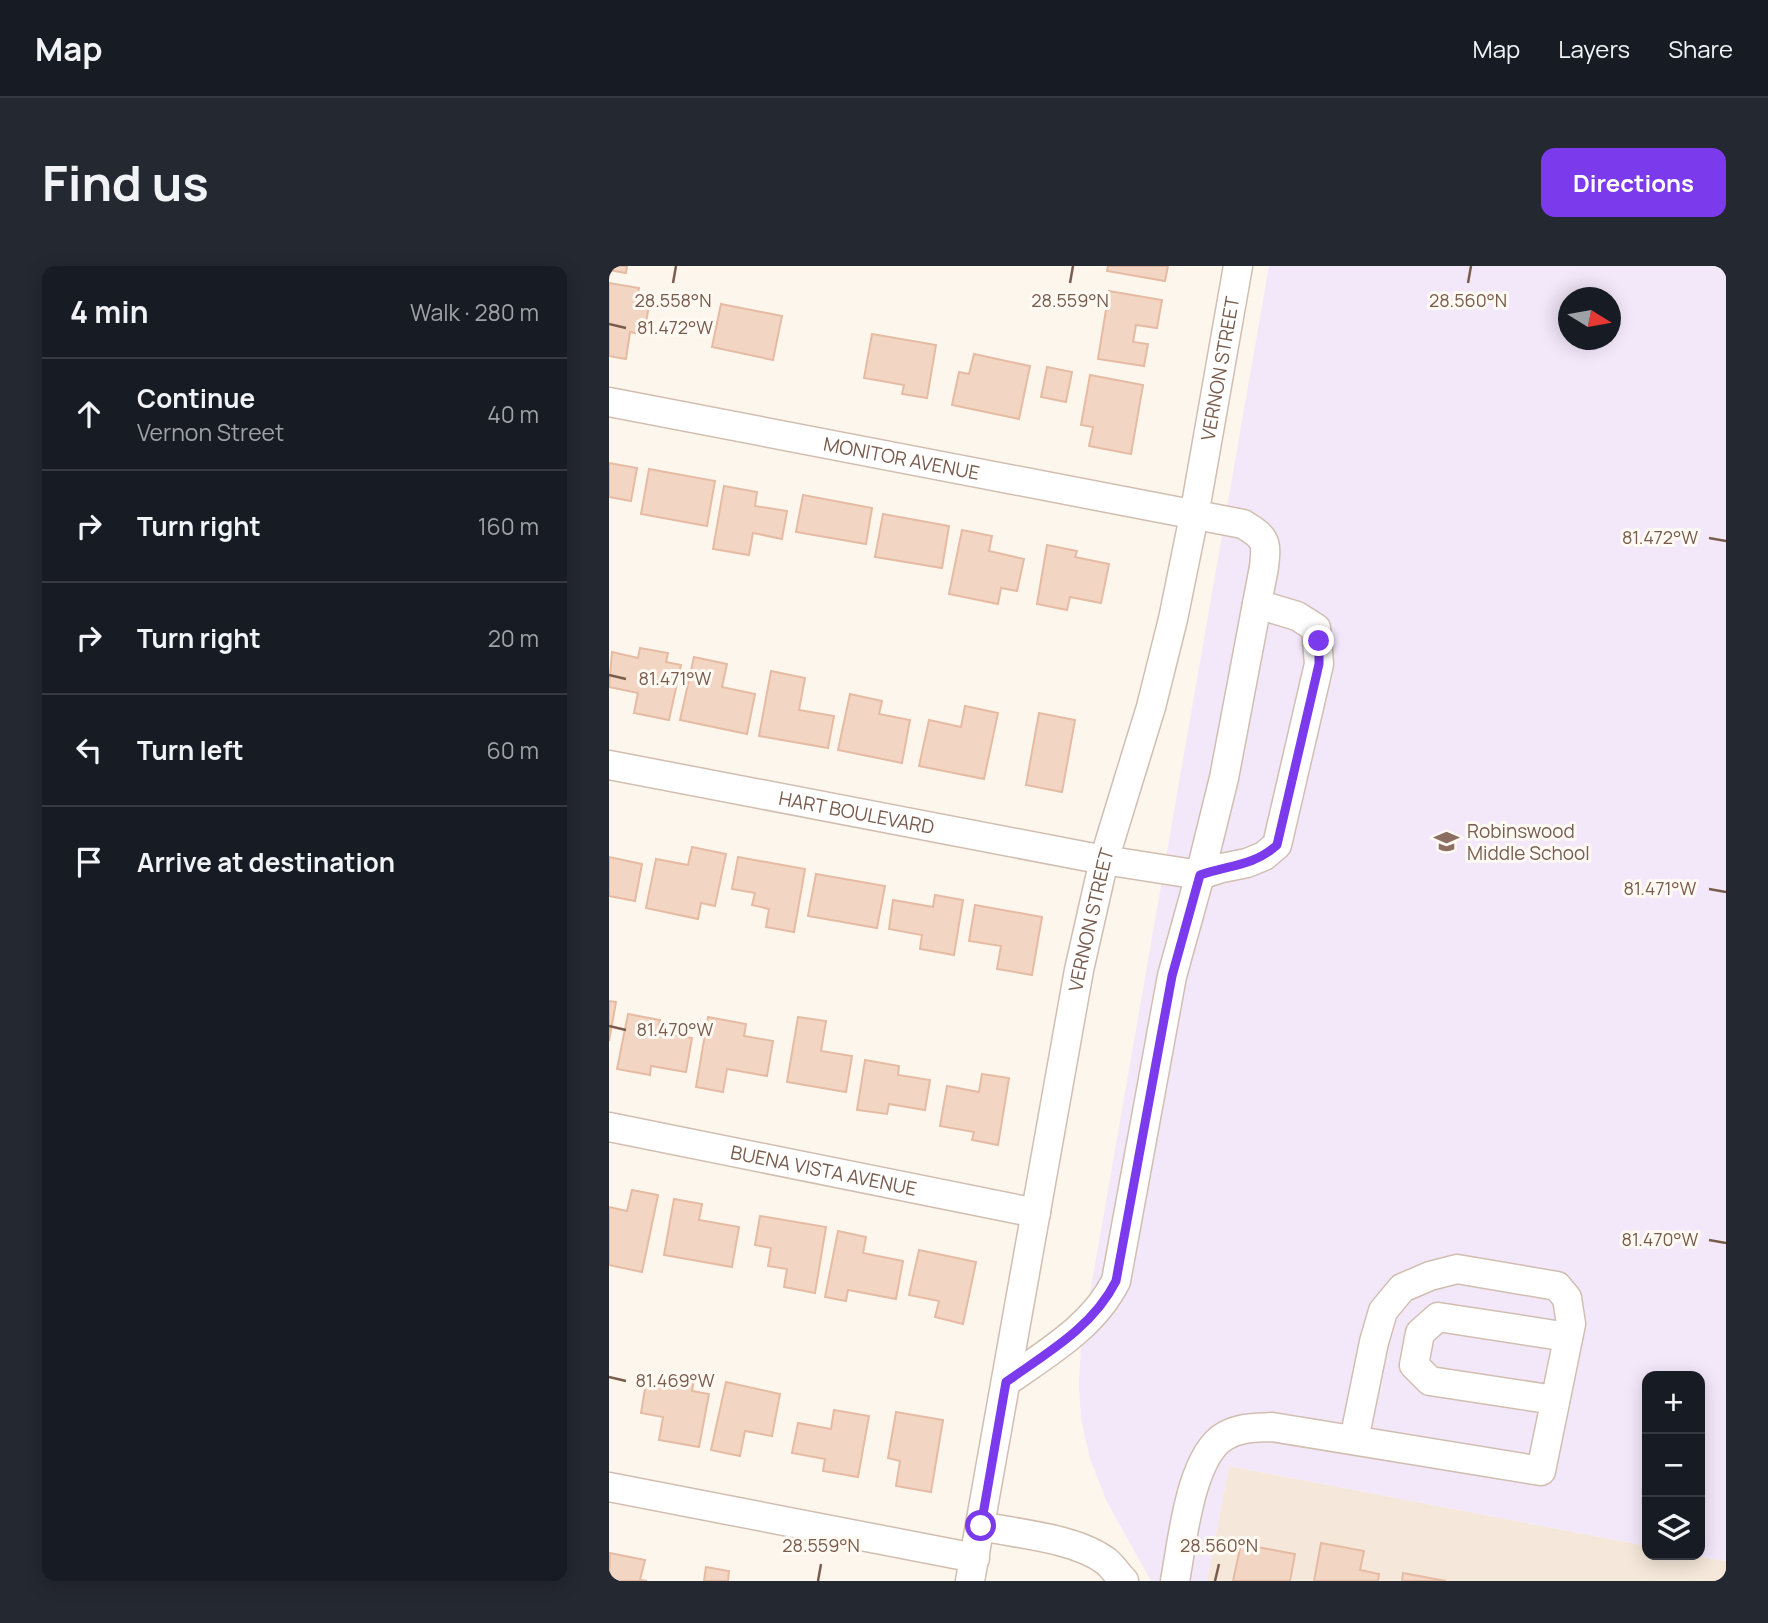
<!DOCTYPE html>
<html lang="en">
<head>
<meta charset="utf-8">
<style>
	:root { --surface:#171b24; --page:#242831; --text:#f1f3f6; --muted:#9ea1a6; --line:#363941; --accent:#7c3aed }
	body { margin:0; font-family:Manrope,sans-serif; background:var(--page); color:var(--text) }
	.controls { position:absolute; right:21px; bottom:21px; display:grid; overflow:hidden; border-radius:14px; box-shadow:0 4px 18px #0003 }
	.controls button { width:63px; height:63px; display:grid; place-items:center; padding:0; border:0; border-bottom:2px solid var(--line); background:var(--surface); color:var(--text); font:35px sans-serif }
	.compass { position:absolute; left:949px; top:21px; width:63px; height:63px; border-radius:50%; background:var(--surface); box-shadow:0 4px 18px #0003; rotate:101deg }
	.stop { position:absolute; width:21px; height:21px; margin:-16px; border:5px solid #7c3aed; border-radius:50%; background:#fff }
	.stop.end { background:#7c3aed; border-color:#fff; box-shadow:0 2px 7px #0008 }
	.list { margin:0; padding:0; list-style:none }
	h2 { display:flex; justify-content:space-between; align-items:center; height:91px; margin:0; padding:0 28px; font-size:30px }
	h2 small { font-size:23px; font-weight:400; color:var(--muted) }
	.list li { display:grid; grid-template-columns:46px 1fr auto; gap:21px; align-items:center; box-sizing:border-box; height:112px; padding:0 28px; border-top:2px solid var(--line) }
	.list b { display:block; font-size:26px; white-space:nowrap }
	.list p { margin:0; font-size:23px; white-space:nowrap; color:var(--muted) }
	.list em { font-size:23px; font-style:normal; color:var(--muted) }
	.icon { flex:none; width:38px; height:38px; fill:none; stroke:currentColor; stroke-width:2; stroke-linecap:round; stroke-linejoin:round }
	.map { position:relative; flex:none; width:1117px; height:1315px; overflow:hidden; border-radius:14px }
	header { display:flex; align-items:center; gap:42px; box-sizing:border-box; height:98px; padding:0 35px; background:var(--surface); border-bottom:2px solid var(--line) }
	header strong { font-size:33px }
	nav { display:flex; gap:38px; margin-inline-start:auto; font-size:24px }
	.intro { display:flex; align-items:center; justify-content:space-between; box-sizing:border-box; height:168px; padding:0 42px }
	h1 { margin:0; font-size:49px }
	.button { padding:18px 32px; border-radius:14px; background:var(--accent); color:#fff; font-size:24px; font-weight:700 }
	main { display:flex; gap:42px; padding:0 42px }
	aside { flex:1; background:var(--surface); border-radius:14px; box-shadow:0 4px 18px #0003 }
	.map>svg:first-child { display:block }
	.residential { fill:#f5e8da }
	.education { fill:#f3e8fa; fill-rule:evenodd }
	.building { fill:#f3d5c3; stroke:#e6bba3; stroke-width:2 }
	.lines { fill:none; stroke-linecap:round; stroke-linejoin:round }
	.minor-casing { stroke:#d1beb0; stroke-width:31 }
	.minor { stroke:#fff; stroke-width:28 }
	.route { stroke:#7c3aed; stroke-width:9 }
	.ticks { fill:none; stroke:#7a5c4d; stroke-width:2.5 }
	.labels { text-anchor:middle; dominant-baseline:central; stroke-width:6; stroke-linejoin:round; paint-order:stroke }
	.street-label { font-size:19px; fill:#7a5c4d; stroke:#fffaf3 }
	.education-label { font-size:19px; fill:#785e54; stroke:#fffaf3; text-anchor:start }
	.ticks-label { font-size:18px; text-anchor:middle; fill:#7a5c4d; stroke:#fffaf3; stroke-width:6; stroke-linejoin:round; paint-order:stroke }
</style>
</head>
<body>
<header>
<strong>Map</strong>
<nav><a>Map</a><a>Layers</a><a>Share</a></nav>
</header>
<div class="intro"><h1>Find us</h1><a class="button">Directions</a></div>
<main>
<aside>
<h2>4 min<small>Walk · 280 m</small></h2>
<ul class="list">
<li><svg class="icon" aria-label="ahead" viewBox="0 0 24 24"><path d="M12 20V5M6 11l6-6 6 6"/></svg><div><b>Continue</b><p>Vernon Street</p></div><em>40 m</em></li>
<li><svg class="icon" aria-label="right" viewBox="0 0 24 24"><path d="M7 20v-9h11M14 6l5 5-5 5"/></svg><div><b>Turn right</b></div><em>160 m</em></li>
<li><svg class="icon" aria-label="right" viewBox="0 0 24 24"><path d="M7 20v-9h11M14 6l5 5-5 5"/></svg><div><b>Turn right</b></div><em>20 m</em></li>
<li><svg class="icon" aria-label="left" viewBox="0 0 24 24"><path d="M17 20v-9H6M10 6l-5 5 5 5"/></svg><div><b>Turn left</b></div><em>60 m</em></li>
<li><svg class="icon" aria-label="arrive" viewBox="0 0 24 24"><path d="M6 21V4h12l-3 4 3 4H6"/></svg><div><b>Arrive at destination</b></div></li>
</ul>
</aside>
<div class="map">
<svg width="1117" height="1315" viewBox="0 0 1117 1315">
	<rect width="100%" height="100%" fill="#fdf6ec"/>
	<path class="residential" d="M620 1200 1038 1280V1289H1082L1117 1295V1315H598Z"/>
	<path class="education" d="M660 0H1117V1295L1082 1289H1091V1110H1038V1280L620 1200 598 1315H542L498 1236 481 1193 472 1153 470 1118 472 1079ZM960 32H1002V74H960Z"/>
	<path class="building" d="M0 0H18L17 7 0 4Z
		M499 0H559L556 15 498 5Z
		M0 17 30 22 27 37 40 39 35 69 21 66 17 93 0 90Z
		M500 25 553 34 548 62 527 59 524 76 539 78 535 100 489 93Z
		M112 38 173 50 164 94 103 81Z
		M263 68 327 79 318 132 293 128 295 119 255 112Z
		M365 88 421 100 410 153 343 139 350 106 360 108Z
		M438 101 463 106 457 136 432 131Z
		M481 109 534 119 522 188 480 180 484 161 472 159Z
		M0 197 28 202 22 235 0 231Z
		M40 203 106 215 98 260 32 248Z
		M115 220 148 226 146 240 178 245 173 273 144 267 140 289 104 283Z
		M194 229 263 242 257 278 187 266Z
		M274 248 340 260 333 302 266 291Z
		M353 264 383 270 380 285 415 293 408 325 392 322 389 338 340 328Z
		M438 279 468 285 466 291 500 298 492 337 461 331 458 344 428 338Z
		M31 382 59 387 57 396 72 399 60 454 25 447 29 427 0 421 3 386 29 392Z
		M85 391 118 398 113 421 146 428 138 468 71 454Z
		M162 405 196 412 190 444 225 450 219 482 150 470Z
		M241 428 273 435 270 448 301 454 293 497 229 484Z
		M356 440 389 447 375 513 310 500 320 454 352 461Z
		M430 447 466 454 453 526 417 519Z
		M83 581 117 588 106 640 92 637 89 653 37 642 47 593 79 599Z
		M0 591 33 598 26 635 0 630Z
		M129 591 196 603 185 666 157 661 160 643 143 639 146 627 123 623Z
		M207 608 276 620 268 662 199 650Z
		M326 629 354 634 345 689 311 683 313 669 280 663 284 634 324 641Z
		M366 639 433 651 423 709 388 703 392 680 360 675Z
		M0 735 7 736 0 775Z
		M19 748 51 754 49 765 83 772 77 806 42 800 41 809 8 803Z
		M99 751 137 758 135 770 164 775 158 810 118 803 114 826 87 821Z
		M189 751 217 755 212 785 243 790 237 826 178 816Z
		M256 794 290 800 289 809 321 814 316 844 280 838 278 848 248 844Z
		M373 808 400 812 389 879 363 874 365 866 331 860 338 820 370 826Z
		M23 924 49 929 33 1006 0 999V941L18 945Z
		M65 933 93 938 90 954 130 961 123 1001 55 989Z
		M151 950 217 961 206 1027 175 1021 178 1003 159 1000 162 982 146 979Z
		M229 965 257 971 254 987 294 995 287 1033 239 1024 237 1035 216 1031Z
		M310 984 367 996 354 1058 326 1051 330 1035 300 1029Z
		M59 1109 85 1114 83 1125 100 1128 90 1181 50 1174 54 1151 32 1147 37 1117 57 1120Z
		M117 1116 171 1128 163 1170 136 1165 131 1190 102 1184Z
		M225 1144 260 1150 249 1211 214 1205 216 1193 183 1187 189 1157 222 1163Z
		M287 1146 334 1154 322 1226 287 1220 291 1195 279 1192Z
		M712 1277 755 1285 751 1304 770 1308 769 1315H705Z
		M632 1278 686 1288 681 1315H624Z
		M1 1287 36 1294 31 1314 38 1315H0Z
		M97 1301 120 1305 119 1315H95Z
		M794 1307 837 1315H793Z"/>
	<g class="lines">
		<defs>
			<g id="minor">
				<path id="s1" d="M0 136 634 258C657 272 658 275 655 301L615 512 591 609 563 710 507 1015C484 1061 438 1087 397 1116"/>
				<path id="s2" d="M0 499 495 594 591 609 613 602 638 597 655 590 668 579 710 398 707 362 688 350 648 338"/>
				<path id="s3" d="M0 861 427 947"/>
				<path d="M946 1134 821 1115 805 1099 811 1067 829 1051 959 1071"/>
				<path d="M0 1221 366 1292"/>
				<path d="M372 1260C409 1268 466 1272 497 1295 504 1301 509 1309 515 1315"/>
				<path id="s4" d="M361 1315 470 704 495 594 542 441 564 353 585 250 629 0"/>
				<path d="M566 1315C573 1278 581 1190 616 1170 632 1161 646 1162 663 1161L932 1205 962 1058 958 1032 948 1020 848 1003 821 1010 793 1022 774 1045 765 1076 745 1174"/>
			</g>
		</defs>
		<use href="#minor" class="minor-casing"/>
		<use href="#minor" class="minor"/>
	</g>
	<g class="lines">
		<path class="route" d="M372 1260 397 1116C438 1087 484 1061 507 1015L563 710 591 609C620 599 645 600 668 579L710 398V375"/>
	</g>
	<path class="ticks" d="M64 17 67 0M461 17 464 0M859 17 862 0M0 58 17 62M1100 272 1117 275M0 409 17 413M1100 623 1117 626M0 760 17 764M1100 974 1117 977M0 1111 17 1115M209 1315 212 1298M606 1315 610 1298"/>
	<defs>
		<symbol id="school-bare" viewBox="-9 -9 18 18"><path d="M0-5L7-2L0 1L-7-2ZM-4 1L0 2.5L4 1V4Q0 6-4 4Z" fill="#8d6e63" stroke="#fffaf3" stroke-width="2.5" paint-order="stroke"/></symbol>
	</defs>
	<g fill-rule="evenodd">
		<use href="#school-bare" x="820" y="558" width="35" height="35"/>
	</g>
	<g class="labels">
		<g class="street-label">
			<text stroke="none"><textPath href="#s4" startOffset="1239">VERNON STREET</textPath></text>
			<text stroke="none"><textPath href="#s1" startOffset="298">MONITOR AVENUE</textPath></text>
			<text stroke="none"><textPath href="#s2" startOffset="252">HART BOULEVARD</textPath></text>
			<text stroke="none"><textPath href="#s4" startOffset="672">VERNON STREET</textPath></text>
			<text stroke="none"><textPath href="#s3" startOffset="219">BUENA VISTA AVENUE</textPath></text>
		</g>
		<g class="education-label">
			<text x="858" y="565">Robinswood<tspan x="858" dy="22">Middle School</tspan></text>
		</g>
	</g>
	<g class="ticks-label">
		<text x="64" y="41">28.558°N</text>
		<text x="461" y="41">28.559°N</text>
		<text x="859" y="41">28.560°N</text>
		<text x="66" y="68">81.472°W</text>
		<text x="1051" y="278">81.472°W</text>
		<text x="66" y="419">81.471°W</text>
		<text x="1051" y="629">81.471°W</text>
		<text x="66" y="770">81.470°W</text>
		<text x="1051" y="980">81.470°W</text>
		<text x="66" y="1121">81.469°W</text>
		<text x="212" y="1286">28.559°N</text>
		<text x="610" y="1286">28.560°N</text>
	</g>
</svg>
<div class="controls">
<button>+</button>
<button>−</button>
<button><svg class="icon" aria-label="layers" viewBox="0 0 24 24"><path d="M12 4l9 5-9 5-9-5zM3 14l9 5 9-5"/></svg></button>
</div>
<svg class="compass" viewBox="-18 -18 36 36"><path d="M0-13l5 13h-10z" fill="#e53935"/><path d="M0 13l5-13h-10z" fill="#9ea1a6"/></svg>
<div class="stop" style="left:372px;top:1260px"></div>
<div class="stop end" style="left:710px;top:375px"></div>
</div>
</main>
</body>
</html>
